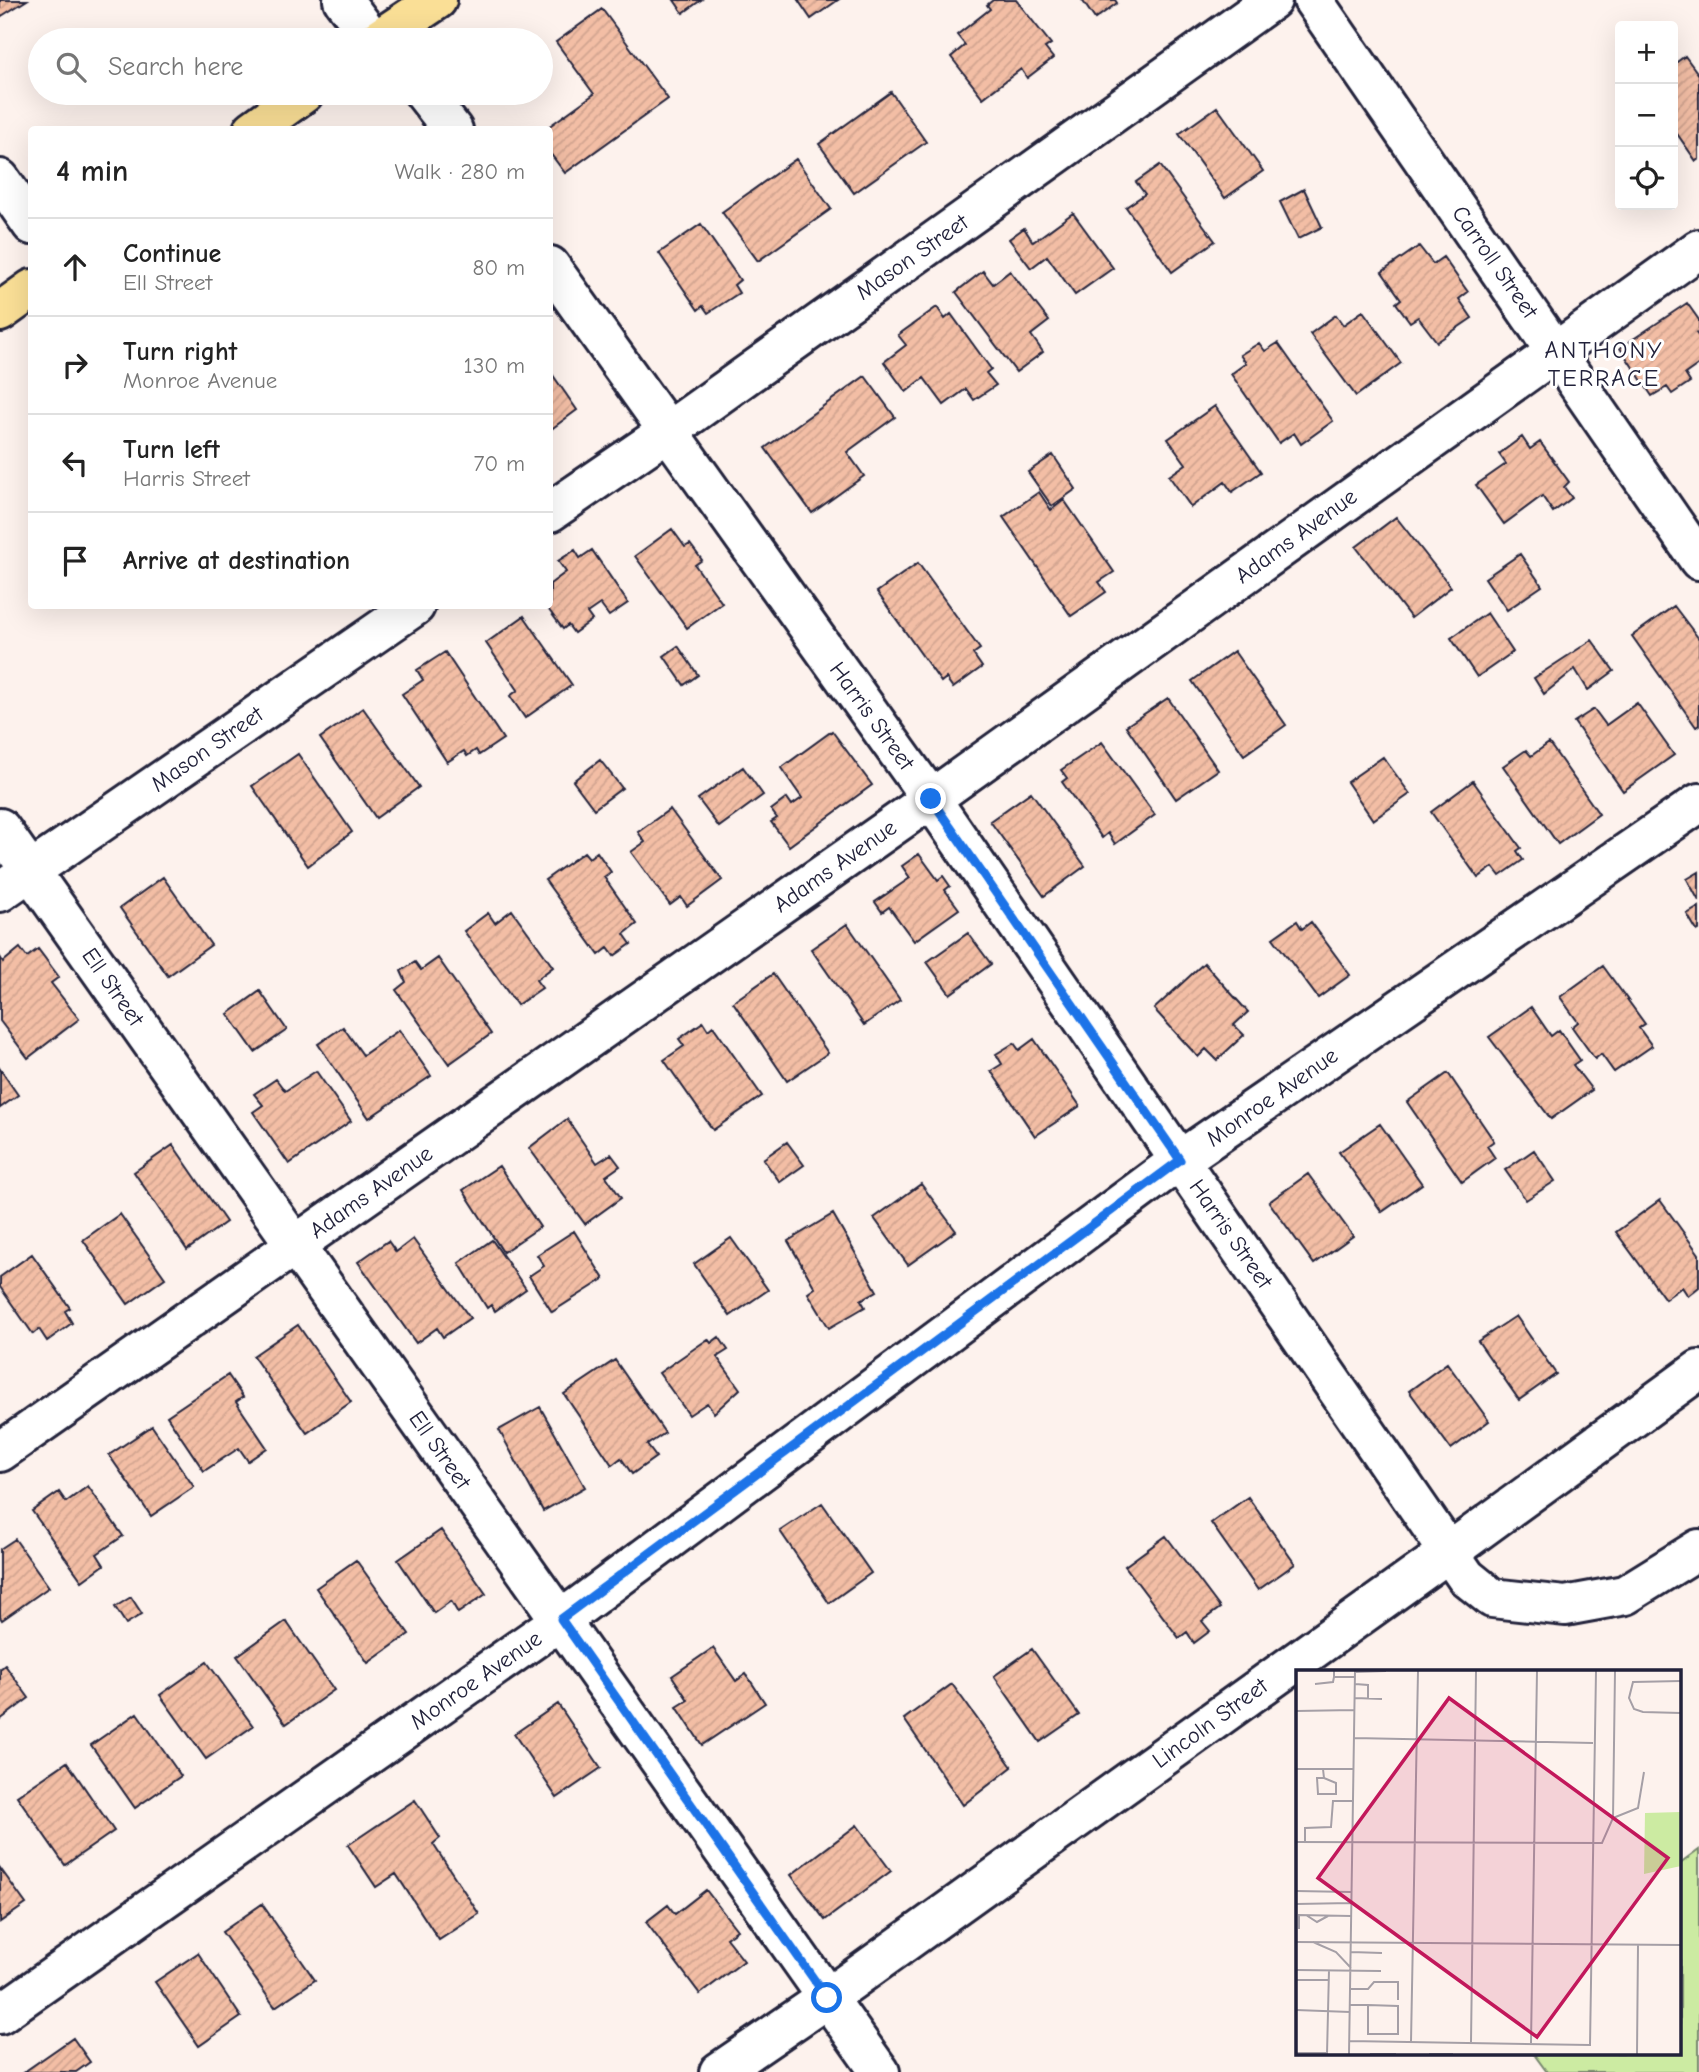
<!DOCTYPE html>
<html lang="en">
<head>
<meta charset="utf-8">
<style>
	:root { --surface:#fff; --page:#f6f6f6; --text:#222; --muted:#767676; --line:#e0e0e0 }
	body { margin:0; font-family:"Comic Neue",sans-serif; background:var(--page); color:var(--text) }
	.controls { position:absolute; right:21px; top:21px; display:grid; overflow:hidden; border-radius:7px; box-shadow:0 7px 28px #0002 }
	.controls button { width:63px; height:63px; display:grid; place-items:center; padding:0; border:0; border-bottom:2px solid var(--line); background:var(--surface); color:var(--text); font:35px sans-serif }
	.stop { position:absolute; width:21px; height:21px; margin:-16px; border:5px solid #1a73e8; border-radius:50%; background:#fff }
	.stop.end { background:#1a73e8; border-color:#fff; box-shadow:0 2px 7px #0008 }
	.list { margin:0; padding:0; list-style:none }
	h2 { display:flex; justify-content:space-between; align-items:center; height:91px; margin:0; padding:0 28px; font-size:30px }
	h2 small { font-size:23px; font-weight:400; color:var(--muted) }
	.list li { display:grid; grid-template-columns:46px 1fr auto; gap:21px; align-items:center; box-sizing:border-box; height:98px; padding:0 28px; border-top:2px solid var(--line) }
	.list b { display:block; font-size:26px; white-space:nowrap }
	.list p { margin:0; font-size:23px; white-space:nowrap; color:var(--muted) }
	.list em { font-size:23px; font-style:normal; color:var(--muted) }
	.icon { flex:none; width:38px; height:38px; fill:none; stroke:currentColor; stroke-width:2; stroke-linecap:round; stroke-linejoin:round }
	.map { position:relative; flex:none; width:1699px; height:2072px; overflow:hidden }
	.search { position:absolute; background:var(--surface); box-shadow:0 7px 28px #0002; left:28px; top:28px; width:525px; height:77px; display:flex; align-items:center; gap:18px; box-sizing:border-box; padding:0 24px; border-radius:38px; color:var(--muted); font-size:26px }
	.panel { position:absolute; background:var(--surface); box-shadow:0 7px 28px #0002; left:28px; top:126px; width:525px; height:483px; border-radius:7px }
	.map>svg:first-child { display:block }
	.pitch { fill:#cceba2; stroke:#77866e; stroke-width:2 }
	.building { fill:url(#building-hatch); stroke:#22223b; stroke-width:2 }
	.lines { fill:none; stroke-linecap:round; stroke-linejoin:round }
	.minor-casing { stroke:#22223b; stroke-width:44 }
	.major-casing { stroke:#22223b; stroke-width:44 }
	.minor { stroke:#fff; stroke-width:38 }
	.major { stroke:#fadf96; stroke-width:38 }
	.route { stroke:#1a73e8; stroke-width:9 }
	.labels { text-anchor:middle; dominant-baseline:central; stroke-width:6; stroke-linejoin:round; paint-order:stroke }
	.street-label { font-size:23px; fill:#22223b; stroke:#fff }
	.neighbourhood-label { font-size:24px; letter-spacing:2px; fill:#22223b; stroke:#fff }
	.inset-road { fill:none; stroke:#a59fa6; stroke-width:2 }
	.view { fill:#c2185b; fill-opacity:0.15; stroke:#c2185b; stroke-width:3.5 }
	.inset-edge { fill:none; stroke:#22223b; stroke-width:3.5 }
</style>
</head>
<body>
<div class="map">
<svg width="1699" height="2072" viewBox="0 0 1699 2072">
	<defs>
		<pattern id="building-hatch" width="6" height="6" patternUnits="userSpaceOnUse" patternTransform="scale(1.75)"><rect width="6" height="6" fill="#f3bea5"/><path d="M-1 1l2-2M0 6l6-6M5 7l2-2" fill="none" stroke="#d0a38f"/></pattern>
	</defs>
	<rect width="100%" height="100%" fill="#fdf2ed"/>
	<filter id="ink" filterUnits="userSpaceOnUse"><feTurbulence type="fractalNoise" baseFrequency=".0143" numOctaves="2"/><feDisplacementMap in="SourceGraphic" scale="14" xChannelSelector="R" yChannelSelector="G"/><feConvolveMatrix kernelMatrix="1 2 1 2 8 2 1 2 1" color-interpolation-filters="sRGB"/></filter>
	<g filter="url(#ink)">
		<path class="pitch" d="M1699 1850V2072H1547L1533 2053H1680V1864Z"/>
		<path class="building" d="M0 0H27L0 17Z
			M674 0H701L683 13Z
			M798 0H838L811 19Z
			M993 0H1016L1051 44 1045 48 1053 58 1027 78 1021 69 983 98 951 57 965 45 957 35 990 9 987 5Z
			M1082 0H1115L1117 3 1095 19Z
			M602 9 668 99 565 173 550 153V130H544L594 94 556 42Z
			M1685 56 1699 75V159L1696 161 1673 128V65Z
			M891 92 926 142 854 193 819 144Z
			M1217 107 1263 171 1225 198 1179 134Z
			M796 159 831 209 758 261 722 212Z
			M1160 165 1215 241 1172 272 1126 207 1145 194 1136 182Z
			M1304 189 1322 227 1298 239 1280 202Z
			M1073 213 1113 268 1075 295 1047 256 1031 268 1009 239 1024 228 1033 242Z
			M701 224 740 280 734 285 739 293 708 313 703 306 698 310 659 253Z
			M1419 246 1433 264 1443 257 1468 292 1459 299 1472 318 1437 342 1418 317 1410 322 1396 303 1401 299 1382 272Z
			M983 271 993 284 1010 271 1049 321 1031 335 1043 352 1016 372 956 292Z
			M1687 303 1699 320V331L1696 333 1699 337V364L1685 374 1690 382 1672 394 1667 387 1652 396 1620 348Z
			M937 307 945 319 951 314 991 369 986 373 996 385 974 400 966 389 944 405 924 378 906 392 884 362 906 345 898 335Z
			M1363 311 1401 363 1356 396 1310 334 1336 315 1343 325Z
			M1259 343 1265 351 1278 343 1333 421 1301 444 1294 433 1279 443 1231 374 1246 363 1240 355Z
			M550 371 577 410 550 430Z
			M865 376 895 417 847 452 864 476 812 513 765 448Z
			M1215 406 1261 472 1232 492 1225 482 1191 507 1169 476 1186 464 1168 439Z
			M1522 437 1530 449 1540 442 1569 482 1564 487 1572 498 1553 512 1542 496 1504 524 1476 485 1506 464 1499 454Z
			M1053 455 1076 489 1052 506 1028 472Z
			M1039 492 1051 510 1064 500 1114 572 1099 582 1106 592 1071 616 1003 517Z
			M1396 517 1451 587 1411 618 1356 547Z
			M672 529 685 547 690 544 702 560 695 565 722 603 687 628 635 556Z
			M575 550 580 558 592 550 628 603 609 616 600 604 587 613 592 620 574 633 568 625 563 629 546 606H550V584L566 572 558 561Z
			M1520 554 1542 586 1507 610 1485 578Z
			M918 563 980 649 973 654 982 667 953 688 946 678 941 682 877 592Z
			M1674 606 1699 639V725L1696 727 1632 636Z
			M1487 613 1513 652 1477 677 1451 638Z
			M524 616 572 685 525 718 510 696 518 690 486 643Z
			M1592 640 1614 671 1588 690 1575 669 1544 694 1534 678Z
			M678 646 698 675 684 685 664 656Z
			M1234 651 1286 725 1244 755 1192 681Z
			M445 652 503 739 479 755 476 750 467 756 464 751 447 762 402 694 423 680 417 670Z
			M1168 698 1218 770 1176 799 1126 726Z
			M1637 703 1674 755 1623 791 1574 722 1594 709 1606 725Z
			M363 708 419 787 376 818 320 738Z
			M832 731 872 785 789 846 771 822 777 818 771 810 787 798 792 805 802 798 781 768Z
			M1102 742 1155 815 1115 844 1108 833 1102 838 1062 782 1067 778 1061 770Z
			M1549 743 1599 814 1558 844 1503 766 1526 750 1531 756Z
			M298 754 352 832 308 866 252 786Z
			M1383 757 1410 794 1373 820 1347 782Z
			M600 760 622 788 594 809 573 781Z
			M743 767 763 795 719 827 698 799Z
			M1473 781 1521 848 1517 851 1523 860 1500 876 1493 867 1478 878 1431 812Z
			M1031 792 1085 866 1044 896 990 821Z
			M670 809 722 880 687 906 681 897 670 905 631 852 645 842 638 832Z
			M584 852 589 858 597 852 611 872 604 877 637 924 624 934 631 944 614 956 608 948 599 955 545 880Z
			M919 854 938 880 943 876 950 886 945 890 959 909 914 941 889 907 882 912 875 902 910 878 902 866Z
			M1699 872V901L1687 879Z
			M163 877 211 945 168 976 120 908Z
			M1699 907V930L1697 931 1687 914Z
			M512 910 553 967 536 980 542 988 517 1005 464 931 488 913 495 923Z
			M1297 921 1302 929 1311 922 1350 975 1318 998 1273 938Z
			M847 924 900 1000 864 1025 811 949Z
			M968 933 991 964 950 994 927 962Z
			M20 948 27 957 38 949 59 977 51 983 79 1019 28 1058 0 1021V957L3 962Z
			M438 958 491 1034 449 1064 396 990 406 982 401 971 415 962 421 970Z
			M1204 963 1248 1012 1234 1025 1244 1035 1217 1060 1206 1049 1198 1057 1154 1009Z
			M1603 966 1645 1024 1639 1028 1652 1046 1614 1072 1601 1054 1595 1059 1572 1027 1578 1022 1560 997Z
			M773 974 828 1053 787 1081 733 1002Z
			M260 991 287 1030 255 1052 228 1014Z
			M1531 1007 1551 1036 1559 1030 1580 1060 1573 1065 1592 1090 1551 1119 1489 1037Z
			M703 1022 708 1030 713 1026 762 1096 713 1130 664 1060 684 1046 679 1039Z
			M343 1027 363 1055 399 1030 431 1076 369 1118 318 1044Z
			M1034 1039 1080 1106 1035 1136 991 1071 1002 1064 996 1054 1014 1043 1019 1050Z
			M0 1069 18 1095 0 1108Z
			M316 1071 351 1121 289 1164 253 1112 263 1105 254 1094 276 1079 285 1091Z
			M1448 1073 1494 1141 1487 1146 1495 1158 1462 1182 1407 1102Z
			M567 1119 597 1163 611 1154 620 1166 606 1176 621 1198 585 1224 529 1148Z
			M1380 1124 1422 1184 1382 1212 1339 1152Z
			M787 1142 804 1165 780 1182 763 1159Z
			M173 1145 226 1222 187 1250 134 1172Z
			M1534 1150 1555 1181 1526 1200 1505 1170Z
			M499 1166 540 1227 503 1252 463 1190Z
			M1308 1174 1353 1236 1314 1264 1269 1202Z
			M921 1184 956 1231 908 1265 874 1218Z
			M1660 1200 1699 1254V1287L1688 1296 1682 1287 1665 1299 1616 1232Z
			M120 1214 165 1278 128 1304 83 1240Z
			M833 1214 877 1291 861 1300 865 1307 829 1328 808 1293 815 1288 788 1241Z
			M574 1231 604 1279 552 1312 529 1276 544 1266 537 1255Z
			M731 1238 768 1290 730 1316 694 1264Z
			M413 1239 470 1318 443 1337 437 1328 416 1343 358 1262 388 1241 396 1252Z
			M492 1240 526 1289 495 1311 491 1305 487 1308 459 1263Z
			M32 1254 70 1308 65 1311 72 1323 47 1341 39 1329 33 1334 0 1287V1277Z
			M1516 1316 1556 1374 1519 1400 1478 1341Z
			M298 1325 351 1402 307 1433 253 1356Z
			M719 1337 728 1350 717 1357 740 1389 714 1413 707 1403 689 1415 659 1373 708 1339 711 1343Z
			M615 1360 665 1433 647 1445 656 1457 632 1474 621 1458 612 1465 564 1394Z
			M1447 1363 1489 1421 1451 1449 1409 1391Z
			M228 1375 243 1397 236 1402 267 1448 248 1461 239 1448 204 1471 167 1416Z
			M540 1407 585 1487 543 1511 499 1430Z
			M152 1426 194 1487 151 1516 109 1455Z
			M88 1486 123 1536 97 1554 104 1565 82 1581 32 1511 59 1492 66 1502Z
			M1248 1497 1295 1564 1258 1590 1211 1523Z
			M822 1503 871 1573 829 1603 780 1531Z
			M441 1530 486 1594 458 1613 451 1601 434 1613 398 1560Z
			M1166 1536 1220 1608 1202 1621 1210 1631 1194 1643 1187 1632 1179 1638 1125 1566Z
			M15 1539 49 1587 2 1620 0 1617V1549Z
			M356 1560 409 1634 368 1663 316 1588Z
			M131 1597 142 1614 126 1624 115 1607Z
			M286 1621 334 1690 286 1724 237 1656Z
			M713 1648 736 1681 746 1674 765 1703 702 1745 677 1707 688 1700 672 1676Z
			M1032 1649 1079 1715 1040 1742 994 1676Z
			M207 1662 253 1726 206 1759 160 1695Z
			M5 1665 29 1698 0 1720V1669Z
			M952 1684 1012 1767 963 1805 904 1719Z
			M558 1704 601 1768 557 1798 514 1734Z
			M137 1713 181 1776 135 1808 91 1745Z
			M67 1762 114 1831 65 1865 17 1796Z
			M415 1800 440 1838 433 1844 479 1914 439 1940 396 1874 376 1887 348 1845Z
			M857 1825 891 1871 825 1920 791 1875Z
			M0 1868 26 1904 0 1922Z
			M706 1890 737 1930 726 1938 744 1961 700 1994 646 1922 668 1905 675 1914Z
			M262 1904 315 1980 275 2007 222 1932Z
			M198 1953 241 2017 199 2046 155 1982Z
			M73 2038 90 2062 76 2072H24Z"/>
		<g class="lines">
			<defs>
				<path id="minor" d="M343 0 373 40
					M1313 0 1699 560
					M424 93 453 130
					M0 179 32 225
					M550 266 931 799 1466 1577 1492 1598 1565 1606 1625 1595 1699 1549
					M550 512 667 432 1272 0
					M0 828 880 2072
					M0 892 415 606
					M0 1452 931 799 1699 249
					M0 2014 561 1620 1180 1160 1699 803
					M719 2072 827 1998 1449 1552 1699 1370"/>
				<path id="major" d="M377 40 437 0
					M253 130 304 93
					M0 312 32 289"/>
			</defs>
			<use href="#minor" class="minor-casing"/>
			<use href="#major" class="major-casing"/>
			<use href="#minor" class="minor"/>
			<use href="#major" class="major"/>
		</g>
	</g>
	<g class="lines" filter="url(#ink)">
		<path class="route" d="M827 1998 561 1619 1180 1160 931 799"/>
	</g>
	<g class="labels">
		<g class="street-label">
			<text transform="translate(912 257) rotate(-35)">Mason Street</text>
			<text transform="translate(1495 262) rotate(55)">Carroll Street</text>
			<text transform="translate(1296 536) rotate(-36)">Adams Avenue</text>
			<text transform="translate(872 716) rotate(54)">Harris Street</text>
			<text transform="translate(207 749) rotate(-35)">Mason Street</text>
			<text transform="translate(835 866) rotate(-35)">Adams Avenue</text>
			<text transform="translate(113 987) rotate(55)">Ell Street</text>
			<text transform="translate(1272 1097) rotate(-35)">Monroe Avenue</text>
			<text transform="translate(371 1192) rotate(-35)">Adams Avenue</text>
			<text transform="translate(1231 1234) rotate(55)">Harris Street</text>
			<text transform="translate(440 1450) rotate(55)">Ell Street</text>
			<text transform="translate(476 1680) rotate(-35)">Monroe Avenue</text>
			<text transform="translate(1210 1723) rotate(-36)">Lincoln Street</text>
		</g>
		<g class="neighbourhood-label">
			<text x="1604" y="350">ANTHONY<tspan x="1604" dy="28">TERRACE</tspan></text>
		</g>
	</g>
	<g transform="translate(1296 1670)">
		<rect width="385" height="385" fill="#fdf2ed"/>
		<path d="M385 142V196L348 204 349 143Z" fill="#cceba2"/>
		<path class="inset-road" d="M38 1V7H59M59 2 90 1M385 11 337 12 333 28 338 39 347 42 385 43M19 14 37 12 38 7M59 14 72 15V29M59 28 86 29M0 41 58 40M58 68 297 73M0 99H58M27 99 28 108 40 113V124H22L21 108H28M317 148 342 138 348 102M0 172 306 173 317 148 319 1M9 172V158L35 157 37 131H57M0 221 55 222M0 234 55 233M10 245 21 252 32 246M3 259V245L55 246M0 272 385 275M17 272 40 282 55 298M55 282 86 283M0 300 85 301M0 310H33M54 319H72L78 312H102V330M54 335H72L102 336V364H72V335M0 340 54 342M53 371 294 375 300 1M115 372 122 1M175 372 180 1M235 373 241 1M0 383H31M31 384 33 300M53 384 59 1M74 384H100M133 384H157M341 384 342 275"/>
		<path class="view" d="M153 28 372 188 241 367 22 208Z"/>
		<rect width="385" height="385" class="inset-edge"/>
	</g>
</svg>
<div class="controls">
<button>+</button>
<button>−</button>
<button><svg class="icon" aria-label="locate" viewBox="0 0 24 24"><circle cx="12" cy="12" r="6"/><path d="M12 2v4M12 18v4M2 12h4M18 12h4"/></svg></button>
</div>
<div class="stop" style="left:827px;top:1998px"></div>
<div class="stop end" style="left:931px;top:799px"></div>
<div class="search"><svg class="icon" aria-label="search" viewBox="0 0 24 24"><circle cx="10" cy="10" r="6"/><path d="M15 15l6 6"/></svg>Search here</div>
<section class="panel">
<h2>4 min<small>Walk · 280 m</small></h2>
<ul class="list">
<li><svg class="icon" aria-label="ahead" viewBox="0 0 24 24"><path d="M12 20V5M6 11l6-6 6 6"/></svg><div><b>Continue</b><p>Ell Street</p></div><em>80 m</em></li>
<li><svg class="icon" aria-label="right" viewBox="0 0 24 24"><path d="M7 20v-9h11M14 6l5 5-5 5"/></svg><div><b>Turn right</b><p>Monroe Avenue</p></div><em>130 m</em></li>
<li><svg class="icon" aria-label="left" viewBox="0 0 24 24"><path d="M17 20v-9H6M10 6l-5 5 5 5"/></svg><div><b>Turn left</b><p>Harris Street</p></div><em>70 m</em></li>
<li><svg class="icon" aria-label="arrive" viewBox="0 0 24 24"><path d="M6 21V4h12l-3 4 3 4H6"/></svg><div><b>Arrive at destination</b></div></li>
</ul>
</section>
</div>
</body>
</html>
